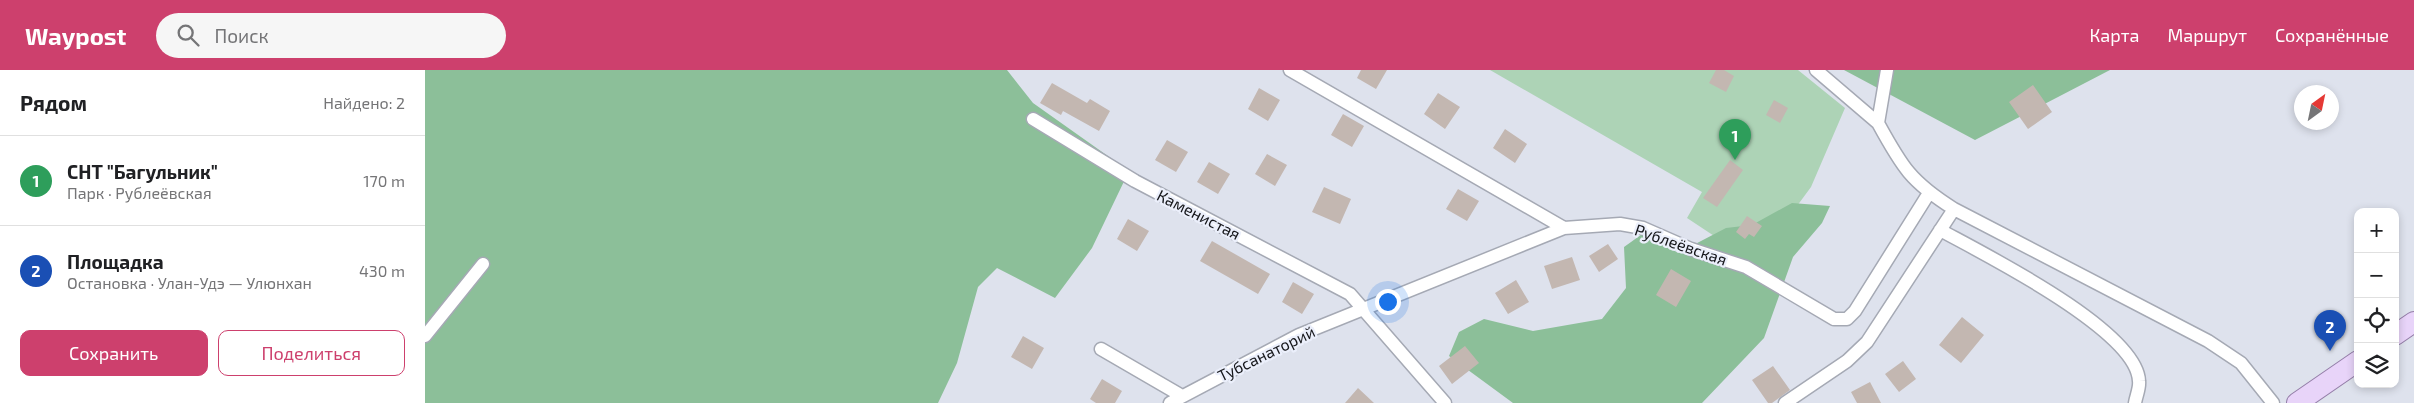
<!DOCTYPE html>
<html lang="ru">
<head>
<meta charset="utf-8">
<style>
	:root { --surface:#fff; --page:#f6f6f6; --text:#202124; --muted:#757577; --line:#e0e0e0; --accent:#cd406d }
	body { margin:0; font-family:"Exo 2",sans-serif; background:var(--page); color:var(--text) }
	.controls { position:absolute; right:15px; bottom:15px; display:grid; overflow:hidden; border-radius:10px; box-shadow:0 2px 8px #0003 }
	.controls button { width:45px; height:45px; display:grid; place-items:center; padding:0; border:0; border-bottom:1px solid var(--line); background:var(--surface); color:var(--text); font:25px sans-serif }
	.compass { position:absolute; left:1869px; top:15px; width:45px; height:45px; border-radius:50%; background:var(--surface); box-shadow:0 2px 8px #0003; rotate:33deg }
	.you { position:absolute; left:962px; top:231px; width:18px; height:18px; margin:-12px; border:4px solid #fff; border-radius:50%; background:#1a73e8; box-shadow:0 0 0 8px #1a73e833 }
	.badge { display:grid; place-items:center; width:32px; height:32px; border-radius:50%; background:var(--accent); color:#fff; font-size:16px; font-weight:700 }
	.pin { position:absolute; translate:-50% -41px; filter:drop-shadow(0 1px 2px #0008) }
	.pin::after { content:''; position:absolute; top:26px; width:18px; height:15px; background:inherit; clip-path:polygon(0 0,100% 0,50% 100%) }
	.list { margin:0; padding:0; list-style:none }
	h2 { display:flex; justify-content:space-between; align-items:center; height:65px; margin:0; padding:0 20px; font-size:21px }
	h2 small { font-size:16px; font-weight:400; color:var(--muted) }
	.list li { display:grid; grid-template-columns:32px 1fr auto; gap:15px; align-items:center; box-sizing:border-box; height:90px; padding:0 20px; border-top:1px solid var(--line) }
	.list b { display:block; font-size:19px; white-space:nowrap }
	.list p { margin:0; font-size:16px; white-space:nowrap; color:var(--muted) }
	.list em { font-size:16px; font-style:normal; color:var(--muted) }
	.actions { display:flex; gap:10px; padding:15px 20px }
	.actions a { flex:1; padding:11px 0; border:1px solid var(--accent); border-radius:10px; text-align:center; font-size:18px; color:var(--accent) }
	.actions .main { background:var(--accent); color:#fff }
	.icon { flex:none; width:28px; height:28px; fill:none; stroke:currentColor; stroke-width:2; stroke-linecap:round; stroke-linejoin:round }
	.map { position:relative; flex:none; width:1989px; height:333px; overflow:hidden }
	header { display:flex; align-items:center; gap:30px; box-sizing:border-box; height:70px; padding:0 25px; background:var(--accent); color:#fff }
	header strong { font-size:24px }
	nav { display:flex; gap:28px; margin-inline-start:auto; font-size:18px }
	.search { width:350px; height:45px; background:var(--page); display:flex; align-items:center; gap:12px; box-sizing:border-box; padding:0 18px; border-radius:28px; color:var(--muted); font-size:19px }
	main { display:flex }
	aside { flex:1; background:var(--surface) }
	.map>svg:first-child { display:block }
	.green { fill:#add3b6 }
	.forest { fill:#8cbf99 }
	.building { fill:#c3b7b1 }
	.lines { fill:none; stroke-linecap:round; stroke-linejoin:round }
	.street-casing { stroke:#a5a9b4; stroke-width:15 }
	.primary-casing { stroke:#947ea8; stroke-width:22 }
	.street { stroke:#fff; stroke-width:12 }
	.primary { stroke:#e8d4f9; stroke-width:20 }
	.labels { text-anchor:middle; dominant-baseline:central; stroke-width:4.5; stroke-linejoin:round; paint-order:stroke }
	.street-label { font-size:16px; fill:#141519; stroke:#ebeffb }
</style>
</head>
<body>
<header>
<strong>Waypost</strong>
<div class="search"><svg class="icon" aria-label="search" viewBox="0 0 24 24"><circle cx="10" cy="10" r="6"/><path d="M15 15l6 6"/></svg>Поиск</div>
<nav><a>Карта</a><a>Маршрут</a><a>Сохранённые</a></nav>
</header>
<main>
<aside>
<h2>Рядом<small>Найдено: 2</small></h2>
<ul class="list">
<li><span class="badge" style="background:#2e9e5b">1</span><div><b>СНТ &quot;Багульник&quot;</b><p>Парк · Рублеёвская</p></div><em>170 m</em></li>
<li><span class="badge" style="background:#1a4fb4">2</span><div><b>Площадка</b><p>Остановка · Улан-Удэ — Улюнхан</p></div><em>430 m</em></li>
</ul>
<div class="actions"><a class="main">Сохранить</a><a>Поделиться</a></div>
</aside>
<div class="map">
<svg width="1989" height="333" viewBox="0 0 1989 333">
	<rect width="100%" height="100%" fill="#dee2ed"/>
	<path class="green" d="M1065 0H1373L1420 38 1386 117 1330 193 1262 148 1277 122Z"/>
	<path class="forest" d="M0 0H582L608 33 704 101 667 178 630 228 572 198 553 217 532 293 513 333H0Z
		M1419 0H1685L1550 70Z
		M1367 133 1405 136 1397 153 1368 187 1339 268 1277 333H1088L1024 286 1034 262 1059 249 1108 261 1177 249 1201 218 1199 177 1220 162 1253 183 1301 158 1327 155Z"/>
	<path class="building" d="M936 0H962L951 19 932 8Z
		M1291 0H1299L1309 6 1301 22 1284 13Z
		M627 13 662 33 665 29 685 41 674 61 638 41 636 45 615 33Z
		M1608 15 1627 42 1603 59 1584 32Z
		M834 18 855 30 843 51 823 39Z
		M1013 23 1035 37 1020 59 999 44Z
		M1349 30 1363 38 1355 53 1341 45Z
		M918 44 939 56 927 77 906 65Z
		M1080 59 1102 74 1090 93 1068 78Z
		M742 70 763 82 751 102 730 90Z
		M842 84 862 95 850 116 830 104Z
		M1305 90 1318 100 1292 137 1278 128Z
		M784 92 805 104 793 124 772 112Z
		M899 117 926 129 915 154 887 142Z
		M1033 119 1054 131 1042 151 1021 139Z
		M1322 146 1337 156 1329 167 1324 164 1320 169 1311 162Z
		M703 149 724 161 712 181 692 169Z
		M787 171 845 204 833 224 775 191Z
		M1183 174 1193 189 1174 202 1164 186Z
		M1147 187 1155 210 1127 219 1119 196Z
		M1246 199 1266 211 1251 237 1231 225Z
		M1091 210 1104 232 1083 244 1070 223Z
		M868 212 889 224 877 244 857 232Z
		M1537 247 1559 265 1536 293 1514 275Z
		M598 266 619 278 607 299 586 287Z
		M1040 276 1054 293 1027 314 1014 296Z
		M1478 291 1491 309 1474 322 1460 304Z
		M1348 296 1365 320 1347 333H1343L1327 310Z
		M677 309 697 321 690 333H671L665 329Z
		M1445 312 1456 333H1432L1426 322Z
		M933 318 949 333H920Z"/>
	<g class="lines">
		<defs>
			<path id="street" d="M865 0 1139 158
				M1391 0 1453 53
				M1462 0 1453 53C1477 97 1486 112 1529 139L1783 271 1816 293 1848 333
				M608 49 710 111 925 224 1020 333
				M1515 160C1557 183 1712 260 1714 311 1715 318 1711 326 1710 333
				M0 266 58 194
				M676 279 757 326
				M745 333 874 265 1139 158 1195 154 1218 158 1266 179 1321 197 1409 249H1422L1430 241 1504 123
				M1360 333 1422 291 1442 272 1529 139"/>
			<path id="primary" d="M1970 265 1989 252
				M1872 333 1933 291"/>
		</defs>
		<use href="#street" class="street-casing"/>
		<use href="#primary" class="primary-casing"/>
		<use href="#street" class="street"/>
		<use href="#primary" class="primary"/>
	</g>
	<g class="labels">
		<g class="street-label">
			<text transform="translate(774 144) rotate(27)">Каменистая</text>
			<text transform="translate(1256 174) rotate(19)">Рублеёвская</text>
			<text transform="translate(841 283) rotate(-26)">Тубсанаторий</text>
		</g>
	</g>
</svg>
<div class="controls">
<button>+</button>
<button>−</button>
<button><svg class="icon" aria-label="locate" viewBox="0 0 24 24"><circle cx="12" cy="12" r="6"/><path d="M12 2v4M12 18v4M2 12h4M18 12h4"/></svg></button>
<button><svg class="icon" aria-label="layers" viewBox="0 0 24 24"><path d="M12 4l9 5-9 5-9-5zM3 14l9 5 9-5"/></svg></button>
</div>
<svg class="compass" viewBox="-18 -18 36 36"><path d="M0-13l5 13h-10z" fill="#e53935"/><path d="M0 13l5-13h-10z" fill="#757577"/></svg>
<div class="you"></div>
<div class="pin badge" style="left:1310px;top:90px;background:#2e9e5b">1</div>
<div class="pin badge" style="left:1905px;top:281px;background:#1a4fb4">2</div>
</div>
</main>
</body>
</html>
